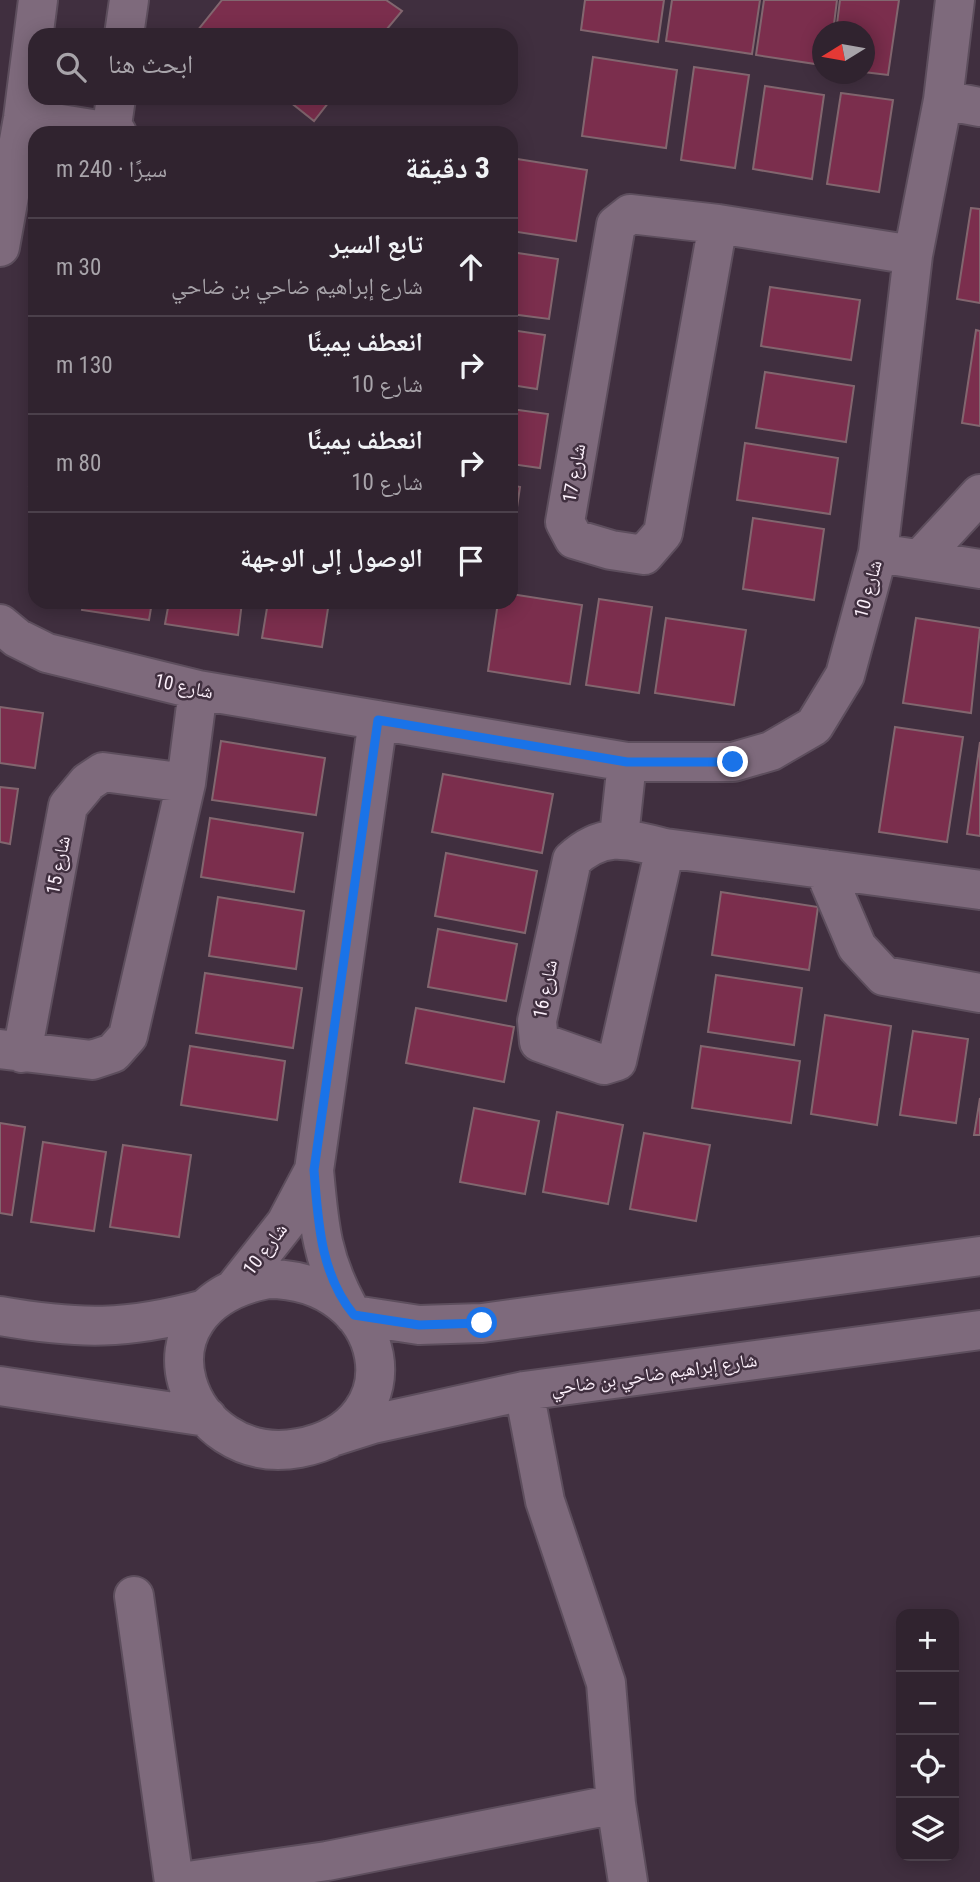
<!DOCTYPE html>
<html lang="ar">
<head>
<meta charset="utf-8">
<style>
	:root { --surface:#30232f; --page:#382b37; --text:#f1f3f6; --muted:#a8a4aa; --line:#4b404b }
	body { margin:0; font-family:"Roboto Condensed","Noto Naskh Arabic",sans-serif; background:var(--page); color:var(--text); direction:rtl }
	.controls { position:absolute; right:21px; bottom:21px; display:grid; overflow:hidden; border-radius:14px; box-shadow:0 4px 18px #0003 }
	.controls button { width:63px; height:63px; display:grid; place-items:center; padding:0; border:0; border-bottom:2px solid var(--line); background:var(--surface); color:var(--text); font:35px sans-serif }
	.compass { position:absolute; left:812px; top:21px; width:63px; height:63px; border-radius:50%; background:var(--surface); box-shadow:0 4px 18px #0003; rotate:259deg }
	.stop { position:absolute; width:21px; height:21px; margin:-16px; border:5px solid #1a73e8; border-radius:50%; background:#fff }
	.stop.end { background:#1a73e8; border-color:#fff; box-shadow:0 2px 7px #0008 }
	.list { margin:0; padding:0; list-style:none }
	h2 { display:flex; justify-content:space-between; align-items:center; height:91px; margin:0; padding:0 28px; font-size:30px }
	h2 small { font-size:23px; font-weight:400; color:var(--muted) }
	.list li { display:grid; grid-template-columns:46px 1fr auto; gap:21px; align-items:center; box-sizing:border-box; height:98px; padding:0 28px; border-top:2px solid var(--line) }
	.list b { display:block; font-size:26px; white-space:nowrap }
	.list p { margin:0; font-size:23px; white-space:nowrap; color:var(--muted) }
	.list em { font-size:23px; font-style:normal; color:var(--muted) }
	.icon { flex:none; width:38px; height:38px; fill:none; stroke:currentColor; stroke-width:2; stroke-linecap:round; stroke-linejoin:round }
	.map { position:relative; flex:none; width:980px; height:1882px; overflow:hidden; direction:ltr }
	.search { position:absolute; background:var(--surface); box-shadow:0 4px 18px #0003; left:28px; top:28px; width:490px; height:77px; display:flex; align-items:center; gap:18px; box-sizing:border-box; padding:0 24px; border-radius:21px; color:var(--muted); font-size:26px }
	.panel { position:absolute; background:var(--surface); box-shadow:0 4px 18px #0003; left:28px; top:126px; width:490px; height:483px; border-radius:21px; direction:rtl }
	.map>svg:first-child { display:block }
	.building { fill:#7b2e4d; stroke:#82666f; stroke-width:2 }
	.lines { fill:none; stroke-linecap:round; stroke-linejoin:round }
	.minor-casing { stroke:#5d4e5d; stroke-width:42 }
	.minor { stroke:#7e6a7c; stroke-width:38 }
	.route { stroke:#1a73e8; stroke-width:9 }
	.labels { text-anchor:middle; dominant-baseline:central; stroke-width:5; stroke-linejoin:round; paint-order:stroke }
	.street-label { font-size:19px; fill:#fbeffa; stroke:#402f3f }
</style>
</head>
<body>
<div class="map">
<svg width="980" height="1882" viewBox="0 0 980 1882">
	<rect width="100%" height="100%" fill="#402f3f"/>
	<path class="building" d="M222 0H386L402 11 382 35H203L198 30Z
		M585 0H664L658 42 581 30Z
		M672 0H760L752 54 666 41Z
		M764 0H837L833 32H822V65L756 55Z
		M840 0H899L888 75 864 72V32H836Z
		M593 57 677 70 666 148 582 136Z
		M694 67 749 75 735 168 681 160Z
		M765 86 824 95 812 179 753 169Z
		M841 93 893 100 879 192 827 184Z
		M285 98H332L314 121Z
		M511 158 587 170 576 241 511 231Z
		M971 208 980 209V303L957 299Z
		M511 252 558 259 549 319 511 314Z
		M770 287 860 300 851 360 761 346Z
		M511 330 545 335 537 389 511 385Z
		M976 330 980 331V426L962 423Z
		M765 372 854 386 846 442 756 428Z
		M511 409 548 414 540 468 511 464Z
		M745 443 838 458 830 514 737 500Z
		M35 446V487L29 486Z
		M511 485 520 487 511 548Z
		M753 518 824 529 814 600 743 589Z
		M511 594 582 605 570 684 488 671 498 602H511Z
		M599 599 652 607 639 693 586 685Z
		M83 602H152L149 620 82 610Z
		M169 602H242L238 635 165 624Z
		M268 602H329L322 647 262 638Z
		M666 618 746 630 734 705 655 693Z
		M916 618 980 628 971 713 903 703Z
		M0 707 43 713 35 768 0 763Z
		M895 727 963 737 947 842 879 832Z
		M221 741 325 758 316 815 212 800Z
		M980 742V836L967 834Z
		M443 774 553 794 542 853 432 832Z
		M0 787 18 789 10 844 0 842Z
		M210 818 303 833 294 892 201 877Z
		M446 853 537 871 525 933 435 916Z
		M721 892 818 907 809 970 712 955Z
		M218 897 304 911 296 969 209 956Z
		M438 929 517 944 506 1001 428 987Z
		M205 973 302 988 293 1048 196 1033Z
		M716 975 802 988 794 1045 708 1032Z
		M416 1008 514 1027 504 1082 406 1063Z
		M825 1015 891 1026 877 1125 811 1114Z
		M913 1031 968 1039 956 1123 900 1115Z
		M190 1046 285 1061 277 1120 181 1105Z
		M701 1046 800 1061 791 1123 692 1108Z
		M980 1098V1135H974Z
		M474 1108 539 1121 525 1194 460 1182Z
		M557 1112 623 1125 608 1204 543 1192Z
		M0 1123 25 1127 12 1215 0 1213Z
		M644 1133 710 1145 696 1221 630 1209Z
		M43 1142 106 1152 94 1231 31 1222Z
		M123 1145 191 1155 179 1237 110 1227Z"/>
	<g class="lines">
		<defs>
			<path id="minor" d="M124 35 129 0
				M943 100 980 107
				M23 118 117 133
				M111 132 116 98
				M718 224 663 533 644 555 611 550 574 539 565 522 616 225 630 214 718 224 913 255
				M0 247 23 118 38 0
				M878 553 980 569
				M921 558 980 494
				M0 624 17 638 47 653 198 690 627 762H733L771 751 814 726 845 675 878 553 913 255 943 100 955 0
				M619 837 627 762
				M665 848 617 1061 604 1065 539 1042 537 1021 572 860C603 831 627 839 665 848L980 890
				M824 869 857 947 884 976 980 993
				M0 1049 92 1060 113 1053 128 1036 186 783 198 690
				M22 1053 68 806 88 782 103 772 186 783
				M268 1279C390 1279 418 1426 299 1448 186 1469 124 1307 268 1279Z
				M234 1289 286 1223 314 1170
				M348 1307C321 1257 319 1225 314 1170L378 720
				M354 1315 419 1325 482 1323 980 1256
				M0 1316C80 1330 127 1330 205 1309
				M0 1386 207 1417
				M524 1391 545 1501 606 1683 616 1804 628 1882
				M332 1437 373 1424 524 1391 980 1330
				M134 1596 174 1882
				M181 1882 327 1861 616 1804"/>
		</defs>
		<use href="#minor" class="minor-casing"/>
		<use href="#minor" class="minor"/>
	</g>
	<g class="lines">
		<path class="route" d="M482 1323 419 1325 354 1315C320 1274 318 1220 314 1170L378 720 627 762H733"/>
	</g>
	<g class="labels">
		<g class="street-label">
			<text transform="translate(574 473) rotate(-80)">شارع 17</text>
			<text transform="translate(868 589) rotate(-75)">شارع 10</text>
			<text transform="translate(184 686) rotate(12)">شارع 10</text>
			<text transform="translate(58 865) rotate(-79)">شارع 15</text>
			<text transform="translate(545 989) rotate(-79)">شارع 16</text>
			<text transform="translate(265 1249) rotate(-53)">شارع 10</text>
			<text transform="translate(654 1374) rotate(-8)">شارع إبراهيم ضاحي بن ضاحي</text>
		</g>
	</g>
</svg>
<div class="controls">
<button>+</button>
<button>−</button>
<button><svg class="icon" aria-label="locate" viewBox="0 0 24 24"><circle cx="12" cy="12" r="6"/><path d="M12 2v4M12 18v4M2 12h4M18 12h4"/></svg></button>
<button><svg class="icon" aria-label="layers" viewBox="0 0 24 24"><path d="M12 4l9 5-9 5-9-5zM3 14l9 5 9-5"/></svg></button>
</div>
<svg class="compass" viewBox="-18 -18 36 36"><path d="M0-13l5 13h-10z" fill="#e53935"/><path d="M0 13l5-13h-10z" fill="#a8a4aa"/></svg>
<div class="stop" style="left:482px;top:1323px"></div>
<div class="stop end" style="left:733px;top:762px"></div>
<div class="search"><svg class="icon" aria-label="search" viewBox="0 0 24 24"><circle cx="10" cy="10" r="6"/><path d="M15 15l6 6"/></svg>ابحث هنا</div>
<section class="panel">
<h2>3 دقيقة<small>سيرًا · 240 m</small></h2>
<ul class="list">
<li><svg class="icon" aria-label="ahead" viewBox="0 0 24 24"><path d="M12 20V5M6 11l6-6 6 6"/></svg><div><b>تابع السير</b><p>شارع إبراهيم ضاحي بن ضاحي</p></div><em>30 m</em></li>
<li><svg class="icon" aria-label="right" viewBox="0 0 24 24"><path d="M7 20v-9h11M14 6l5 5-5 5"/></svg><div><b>انعطف يمينًا</b><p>شارع 10</p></div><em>130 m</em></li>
<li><svg class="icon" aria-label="right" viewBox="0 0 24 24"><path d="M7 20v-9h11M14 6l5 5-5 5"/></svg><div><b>انعطف يمينًا</b><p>شارع 10</p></div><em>80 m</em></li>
<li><svg class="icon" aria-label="arrive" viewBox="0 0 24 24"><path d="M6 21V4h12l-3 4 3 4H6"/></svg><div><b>الوصول إلى الوجهة</b></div></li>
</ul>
</section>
</div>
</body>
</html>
